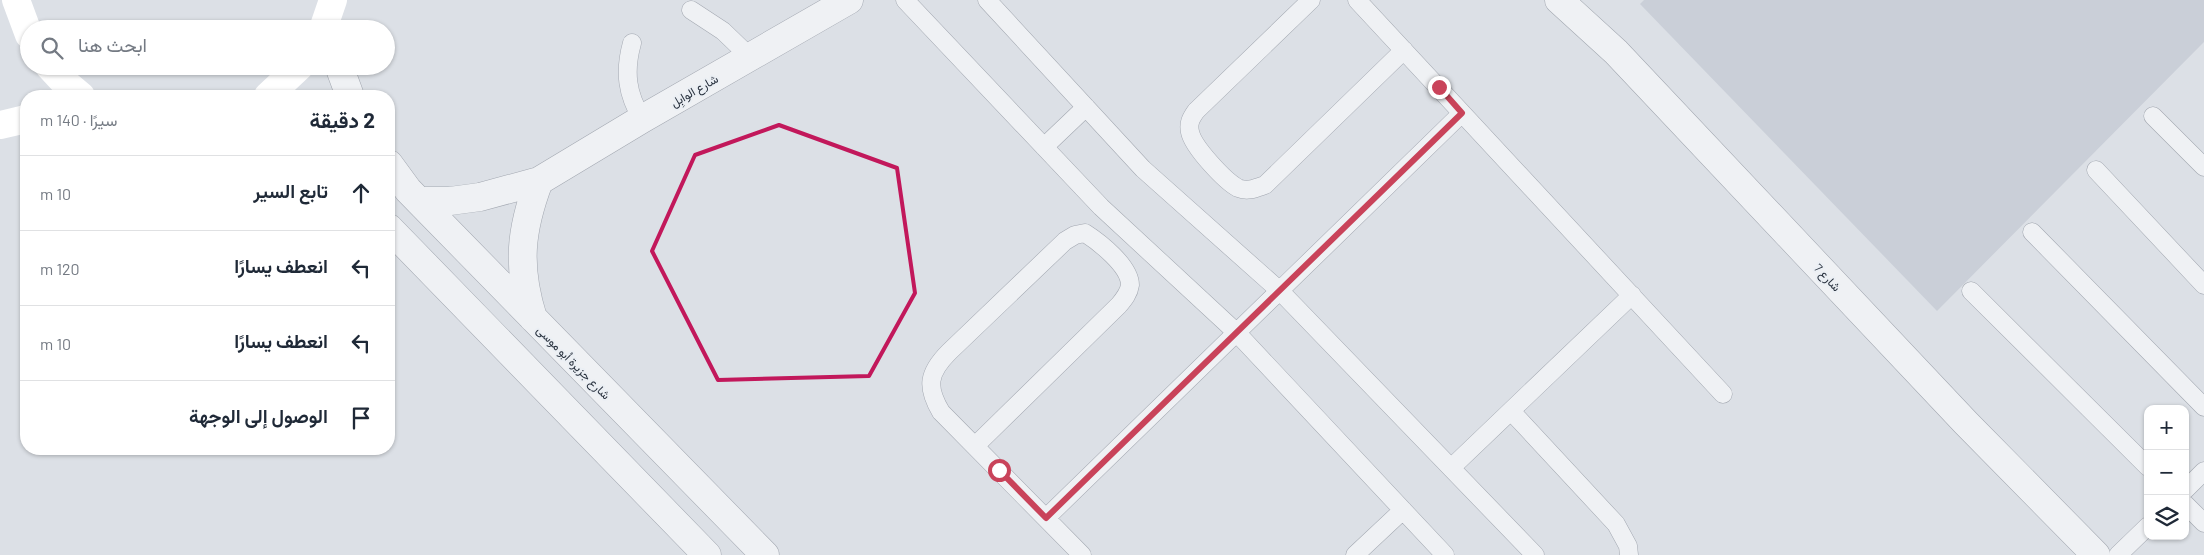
<!DOCTYPE html>
<html lang="ar">
<head>
<meta charset="utf-8">
<style>
	:root { --surface:#fff; --page:#f6f6f7; --text:#1f2937; --muted:#747a83; --line:#e0e1e3 }
	body { margin:0; font-family:Barlow,Vazirmatn,sans-serif; background:var(--page); color:var(--text); direction:rtl }
	.controls { position:absolute; right:15px; bottom:15px; display:grid; overflow:hidden; border-radius:10px; box-shadow:0 1px 4px #0004 }
	.controls button { width:45px; height:45px; display:grid; place-items:center; padding:0; border:0; border-bottom:1px solid var(--line); background:var(--surface); color:var(--text); font:25px sans-serif }
	.stop { position:absolute; width:15px; height:15px; margin:-11px; border:4px solid #c9435a; border-radius:50%; background:#fff }
	.stop.end { background:#c9435a; border-color:#fff; box-shadow:0 1px 5px #0008 }
	.list { margin:0; padding:0; list-style:none }
	h2 { display:flex; justify-content:space-between; align-items:center; height:65px; margin:0; padding:0 20px; font-size:21px }
	h2 small { font-size:16px; font-weight:400; color:var(--muted) }
	.list li { display:grid; grid-template-columns:32px 1fr auto; gap:15px; align-items:center; box-sizing:border-box; height:75px; padding:0 20px; border-top:1px solid var(--line) }
	.list b { display:block; font-size:19px; white-space:nowrap }
	.list em { font-size:16px; font-style:normal; color:var(--muted) }
	.icon { flex:none; width:28px; height:28px; fill:none; stroke:currentColor; stroke-width:2; stroke-linecap:round; stroke-linejoin:round }
	.map { position:relative; flex:none; width:2204px; height:555px; overflow:hidden; direction:ltr }
	.search { position:absolute; background:var(--surface); box-shadow:0 1px 4px #0004; left:20px; top:20px; width:375px; height:55px; display:flex; align-items:center; gap:12px; box-sizing:border-box; padding:0 18px; border-radius:28px; color:var(--muted); font-size:19px }
	.panel { position:absolute; background:var(--surface); box-shadow:0 1px 4px #0004; left:20px; top:90px; width:375px; height:365px; border-radius:20px; direction:rtl }
	.map>svg:first-child { display:block }
	.built { fill:#cacfd8 }
	.lines { fill:none; stroke-linecap:round; stroke-linejoin:round }
	.lane-casing { stroke:#a2a7b0; stroke-width:19 }
	.street-casing { stroke:#a2a7b0; stroke-width:29 }
	.lane { stroke:#eff1f4; stroke-width:18 }
	.street { stroke:#eff1f4; stroke-width:28 }
	.secondary { stroke:#fff; stroke-width:28 }
	.route { stroke:#c9435a; stroke-width:6 }
	.marked { fill:none; stroke:#c2185b; stroke-width:4; stroke-linejoin:round }
	.labels { text-anchor:middle; dominant-baseline:central; stroke-width:4; stroke-linejoin:round; paint-order:stroke }
	.street-label { font-size:12px; fill:#262f3c; stroke:#ebeff4 }
</style>
</head>
<body>
<div class="map">
<svg width="2204" height="555" viewBox="0 0 2204 555">
	<rect width="100%" height="100%" fill="#dce0e6"/>
	<path class="built" d="M1644 0H2204V42L1937 311 1640 4Z"/>
	<g class="lines">
		<defs>
			<path id="lane" d="M905 0 1101 207 1236 332 1445 555
				M987 0 1143 169 1280 291 1535 555
				M1311 0 1196 111C1191 118 1188 123 1190 132 1193 147 1225 181 1238 188 1248 192 1256 188 1265 185L1404 50
				M1357 0 1723 394
				M691 10 723 31 750 57
				M632 43C624 72 627 94 642 119
				M2153 116 2204 167
				M1044 147 1086 107
				M2096 170 2204 285
				M2032 232 2204 407
				M1971 291 2148 467
				M1511 411 1616 524 1628 546 1629 555
				M975 446 1119 305C1124 299 1129 293 1130 285 1130 266 1099 242 1085 233L1075 235 1065 241 949 352C928 373 926 387 941 412L1082 555
				M1451 468 1632 295
				M2185 490 2204 471
				M2185 504 2204 523
				M1046 518 1462 113
				M1355 555 1403 510
				M2118 555 2148 526"/>
			<path id="street" d="M1559 0 1616 52 1966 423 2096 555
				M339 66 350 96
				M389 164 408 190 765 555
				M419 201H450L480 197 539 181 642 119 849 0
				M389 228 707 555
				M533 318C517 267 520 231 539 181"/>
		</defs>
		<use href="#lane" class="lane-casing"/>
		<use href="#street" class="street-casing"/>
		<use href="#lane" class="lane"/>
		<use href="#street" class="street"/>
		<path class="secondary" d="M16 0 29 35
			M323 29 333 0
			M49 66 62 80 81 96
			M268 96 300 66
			M0 125 26 119"/>
	</g>
	<g class="lines">
		<path class="route" d="M999 470 1046 518 1462 113 1439 87"/>
	</g>
	<path class="marked" d="M779 125 897 168 915 293 869 376 718 380 652 251 695 155Z"/>
	<g class="labels">
		<g class="street-label">
			<text transform="translate(694 90) rotate(-30)">شارع الوابِل</text>
			<text transform="translate(1828 277) rotate(47)">شارع 7</text>
			<text transform="translate(574 362) rotate(45)">شارع جزيرة أبو موسى</text>
		</g>
	</g>
</svg>
<div class="controls">
<button>+</button>
<button>−</button>
<button><svg class="icon" aria-label="layers" viewBox="0 0 24 24"><path d="M12 4l9 5-9 5-9-5zM3 14l9 5 9-5"/></svg></button>
</div>
<div class="stop" style="left:999px;top:470px"></div>
<div class="stop end" style="left:1439px;top:87px"></div>
<div class="search"><svg class="icon" aria-label="search" viewBox="0 0 24 24"><circle cx="10" cy="10" r="6"/><path d="M15 15l6 6"/></svg>ابحث هنا</div>
<section class="panel">
<h2>2 دقيقة<small>سيرًا · 140 m</small></h2>
<ul class="list">
<li><svg class="icon" aria-label="ahead" viewBox="0 0 24 24"><path d="M12 20V5M6 11l6-6 6 6"/></svg><div><b>تابع السير</b></div><em>10 m</em></li>
<li><svg class="icon" aria-label="left" viewBox="0 0 24 24"><path d="M17 20v-9H6M10 6l-5 5 5 5"/></svg><div><b>انعطف يسارًا</b></div><em>120 m</em></li>
<li><svg class="icon" aria-label="left" viewBox="0 0 24 24"><path d="M17 20v-9H6M10 6l-5 5 5 5"/></svg><div><b>انعطف يسارًا</b></div><em>10 m</em></li>
<li><svg class="icon" aria-label="arrive" viewBox="0 0 24 24"><path d="M6 21V4h12l-3 4 3 4H6"/></svg><div><b>الوصول إلى الوجهة</b></div></li>
</ul>
</section>
</div>
</body>
</html>
